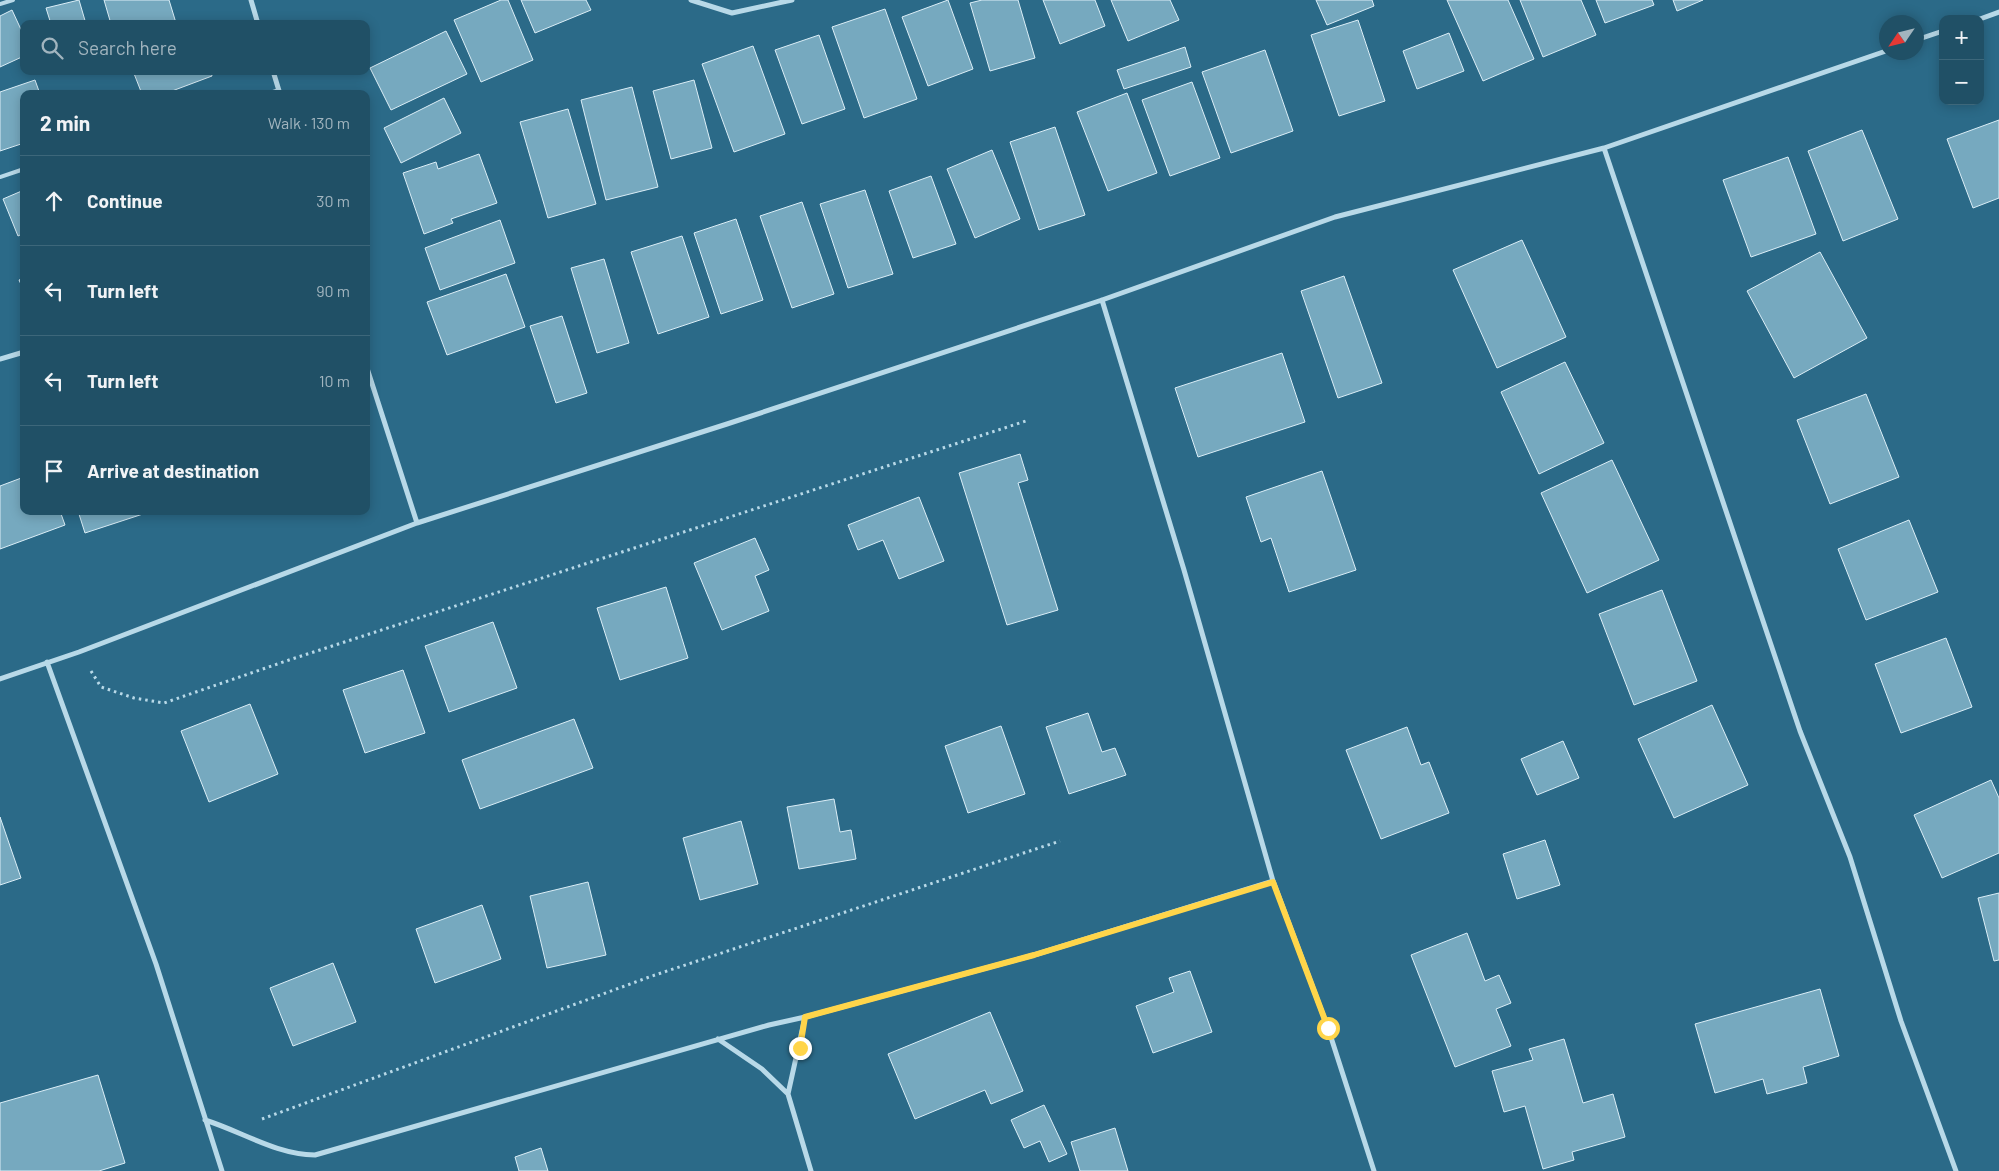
<!DOCTYPE html>
<html lang="en">
<head>
<meta charset="utf-8">
<style>
	:root { --surface:#205066; --page:#28576c; --text:#f1f3f6; --muted:#a2b5bf; --line:#3d677a }
	body { margin:0; font-family:Barlow,sans-serif; background:var(--page); color:var(--text) }
	.controls { position:absolute; right:15px; top:15px; display:grid; overflow:hidden; border-radius:10px; box-shadow:0 2px 12px #0003 }
	.controls button { width:45px; height:45px; display:grid; place-items:center; padding:0; border:0; border-bottom:1px solid var(--line); background:var(--surface); color:var(--text); font:25px sans-serif }
	.compass { position:absolute; left:1879px; top:15px; width:45px; height:45px; border-radius:50%; background:var(--surface); box-shadow:0 2px 12px #0003; rotate:235deg }
	.stop { position:absolute; width:15px; height:15px; margin:-11px; border:4px solid #ffd54a; border-radius:50%; background:#fff }
	.stop.end { background:#ffd54a; border-color:#fff; box-shadow:0 1px 5px #0008 }
	.list { margin:0; padding:0; list-style:none }
	h2 { display:flex; justify-content:space-between; align-items:center; height:65px; margin:0; padding:0 20px; font-size:21px }
	h2 small { font-size:16px; font-weight:400; color:var(--muted) }
	.list li { display:grid; grid-template-columns:32px 1fr auto; gap:15px; align-items:center; box-sizing:border-box; height:90px; padding:0 20px; border-top:1px solid var(--line) }
	.list b { display:block; font-size:19px; white-space:nowrap }
	.list em { font-size:16px; font-style:normal; color:var(--muted) }
	.icon { flex:none; width:28px; height:28px; fill:none; stroke:currentColor; stroke-width:2; stroke-linecap:round; stroke-linejoin:round }
	.map { position:relative; flex:none; width:1999px; height:1171px; overflow:hidden }
	.search { position:absolute; background:var(--surface); box-shadow:0 2px 12px #0003; left:20px; top:20px; width:350px; height:55px; display:flex; align-items:center; gap:12px; box-sizing:border-box; padding:0 18px; border-radius:10px; color:var(--muted); font-size:19px }
	.panel { position:absolute; background:var(--surface); box-shadow:0 2px 12px #0003; left:20px; top:90px; width:350px; height:425px; border-radius:10px }
	.map>svg:first-child { display:block }
	.building { fill:#76a9bf; stroke:#dbeef7 }
	.lines { fill:none; stroke-linecap:round; stroke-linejoin:round }
	.path { stroke:#b8d9e8; stroke-width:3; stroke-dasharray:2.5 4; stroke-linecap:butt }
	.service { stroke:#b8d9e8; stroke-width:4 }
	.minor { stroke:#b8d9e8; stroke-width:5 }
	.route { stroke:#ffd54a; stroke-width:6 }
</style>
</head>
<body>
<div class="map">
<svg width="1999" height="1171" viewBox="0 0 1999 1171">
	<rect width="100%" height="100%" fill="#2b6a88"/>
	<path class="building" d="M79 0 86 24H51L46 8Z
		M104 0H169L176 23 111 24Z
		M501 0H508L533 60 481 82 454 20Z
		M521 0H586L591 10 535 33Z
		M948 0 973 69 928 86 902 17Z
		M982 0H1018L1035 58 990 71 970 3Z
		M1043 0H1095L1105 26 1060 44Z
		M1111 0H1170L1179 20 1128 41Z
		M1316 0H1372L1374 6 1327 25Z
		M1447 0H1508L1534 59 1483 81Z
		M1520 0H1581L1596 35 1543 57Z
		M1596 0H1652L1654 5 1605 23Z
		M1673 0H1703L1677 11Z
		M885 9 917 99 864 118 832 27Z
		M12 10 24 36V56L0 67V16Z
		M1358 20 1385 101 1339 116 1311 35Z
		M446 31 467 74 391 110 370 68Z
		M1449 33 1464 71 1417 89 1403 51Z
		M819 35 845 109 802 124 775 50Z
		M753 46 785 134 734 152 702 64Z
		M1185 47 1191 67 1124 89 1117 70Z
		M1265 50 1293 131 1231 153 1202 72Z
		M133 71H211L212 76 164 94H142Z
		M35 80 40 94H24V143L0 151V92Z
		M694 80 712 148 671 159 653 91Z
		M1192 82 1220 158 1170 176 1142 100Z
		M632 87 658 187 606 200 581 100Z
		M1127 93 1157 173 1108 191 1077 112Z
		M444 98 461 133 401 163 384 128Z
		M568 109 596 204 548 218 520 122Z
		M1999 120V198L1973 208 1947 139Z
		M1055 127 1085 215 1039 230 1010 142Z
		M1862 130 1898 219 1843 241 1808 151Z
		M992 150 1020 219 975 238 947 169Z
		M479 154 497 203 451 219 453 223 424 234 403 173 436 162 438 169Z
		M1788 157 1816 234 1751 257 1723 180Z
		M931 176 956 244 913 258 889 191Z
		M24 190V233L18 236 3 199Z
		M865 190 893 274 848 288 820 204Z
		M802 202 834 294 792 308 760 216Z
		M736 219 763 300 721 314 694 233Z
		M500 220 515 263 440 290 425 248Z
		M682 236 709 317 658 334 631 252Z
		M1522 240 1566 337 1497 368 1453 270Z
		M1820 252 1867 338 1794 378 1747 291Z
		M604 259 629 343 597 353 571 268Z
		M506 274 525 327 447 355 427 302Z
		M1344 276 1382 383 1338 398 1301 291Z
		M24 278V291L19 280Z
		M562 316 587 393 556 403 530 326Z
		M1282 353 1305 422 1198 457 1175 388Z
		M1565 362 1604 443 1539 474 1501 392Z
		M1866 394 1899 477 1830 504 1797 420Z
		M1020 454 1028 480 1018 483 1058 610 1007 625 959 473Z
		M1612 460 1659 560 1587 593 1541 493Z
		M1322 471 1356 570 1289 592 1271 538 1261 542 1246 497Z
		M24 477V511H60L65 525 0 549V486Z
		M919 497 944 561 899 579 883 540 858 550 848 525Z
		M78 511H146V513L85 533Z
		M1909 520 1938 592 1866 620 1838 549Z
		M755 538 769 570 755 576 769 611 722 630 694 563Z
		M666 587 688 658 620 680 597 608Z
		M1662 590 1697 681 1634 705 1599 614Z
		M493 622 517 688 449 712 425 646Z
		M1946 638 1972 707 1901 733 1875 664Z
		M403 670 425 733 365 753 343 690Z
		M250 704 278 774 209 802 181 731Z
		M1712 705 1748 785 1674 818 1638 739Z
		M1088 713 1102 752 1115 748 1126 775 1069 794 1046 727Z
		M574 719 593 768 480 809 462 760Z
		M1001 726 1025 794 968 813 945 746Z
		M1407 727 1421 765 1429 762 1449 813 1381 839 1346 750Z
		M1563 741 1579 778 1537 795 1521 759Z
		M1991 780 1999 798V853L1942 878 1914 815Z
		M834 799 840 832 851 830 856 859 799 869 787 807Z
		M0 817 21 878 0 885Z
		M741 821 758 884 700 900 683 838Z
		M1545 840 1560 885 1517 899 1503 854Z
		M588 882 606 955 547 968 530 896Z
		M1999 893V960L1994 961 1978 898Z
		M482 905 501 959 435 983 416 929Z
		M1467 933 1485 981 1499 975 1511 1003 1496 1009 1511 1046 1455 1067 1411 955Z
		M333 963 356 1022 293 1046 270 988Z
		M1190 971 1212 1032 1153 1053 1136 1006 1174 992 1169 978Z
		M1820 989 1839 1056 1803 1067 1807 1083 1767 1094 1763 1079 1715 1093 1695 1024Z
		M990 1012 1023 1091 991 1104 985 1090 915 1119 888 1054Z
		M1564 1039 1583 1103 1613 1094 1625 1137 1572 1152 1574 1160 1543 1169 1525 1106 1504 1112 1492 1071 1533 1060 1529 1049Z
		M98 1075 125 1163 99 1171H0V1103Z
		M1044 1105 1067 1154 1049 1162 1040 1141 1024 1148 1011 1120Z
		M1115 1128 1128 1171H1080L1071 1142Z
		M541 1148 548 1171H519L515 1157Z"/>
	<g class="lines">
		<path class="path" d="M91 671 101 687 134 698 164 703 289 660 1026 421
			M262 1119 652 976 1060 841"/>
		<path class="service" d="M0 4 13 0
			M267 94 279 90
			M0 177 24 169"/>
		<path class="minor" d="M251 0 258 24
			M691 0 732 13 792 0
			M1980 19 1999 12
			M1916 40 1943 31
			M273 71 280 94
			M1604 148 1800 731 1850 857 1901 1021 1956 1171
			M1102 300 1184 570 1273 881 1328 1028 1374 1171
			M0 359 24 352
			M366 365 417 523
			M47 662 156 964 222 1171
			M0 679 79 652 417 523 727 424 1102 300 1335 217 1604 148 1886 51
			M805 1017 788 1094 811 1171
			M718 1039 762 1069 788 1094
			M205 1120C243 1132 275 1154 315 1155L769 1025 805 1017 1034 955 1273 881"/>
	</g>
	<g class="lines">
		<path class="route" d="M800 1048 805 1017 1034 955 1273 882 1328 1028"/>
	</g>
</svg>
<div class="controls">
<button>+</button>
<button>−</button>
</div>
<svg class="compass" viewBox="-18 -18 36 36"><path d="M0-13l5 13h-10z" fill="#e53935"/><path d="M0 13l5-13h-10z" fill="#a2b5bf"/></svg>
<div class="stop" style="left:1328px;top:1028px"></div>
<div class="stop end" style="left:800px;top:1048px"></div>
<div class="search"><svg class="icon" aria-label="search" viewBox="0 0 24 24"><circle cx="10" cy="10" r="6"/><path d="M15 15l6 6"/></svg>Search here</div>
<section class="panel">
<h2>2 min<small>Walk · 130 m</small></h2>
<ul class="list">
<li><svg class="icon" aria-label="ahead" viewBox="0 0 24 24"><path d="M12 20V5M6 11l6-6 6 6"/></svg><div><b>Continue</b></div><em>30 m</em></li>
<li><svg class="icon" aria-label="left" viewBox="0 0 24 24"><path d="M17 20v-9H6M10 6l-5 5 5 5"/></svg><div><b>Turn left</b></div><em>90 m</em></li>
<li><svg class="icon" aria-label="left" viewBox="0 0 24 24"><path d="M17 20v-9H6M10 6l-5 5 5 5"/></svg><div><b>Turn left</b></div><em>10 m</em></li>
<li><svg class="icon" aria-label="arrive" viewBox="0 0 24 24"><path d="M6 21V4h12l-3 4 3 4H6"/></svg><div><b>Arrive at destination</b></div></li>
</ul>
</section>
</div>
</body>
</html>
